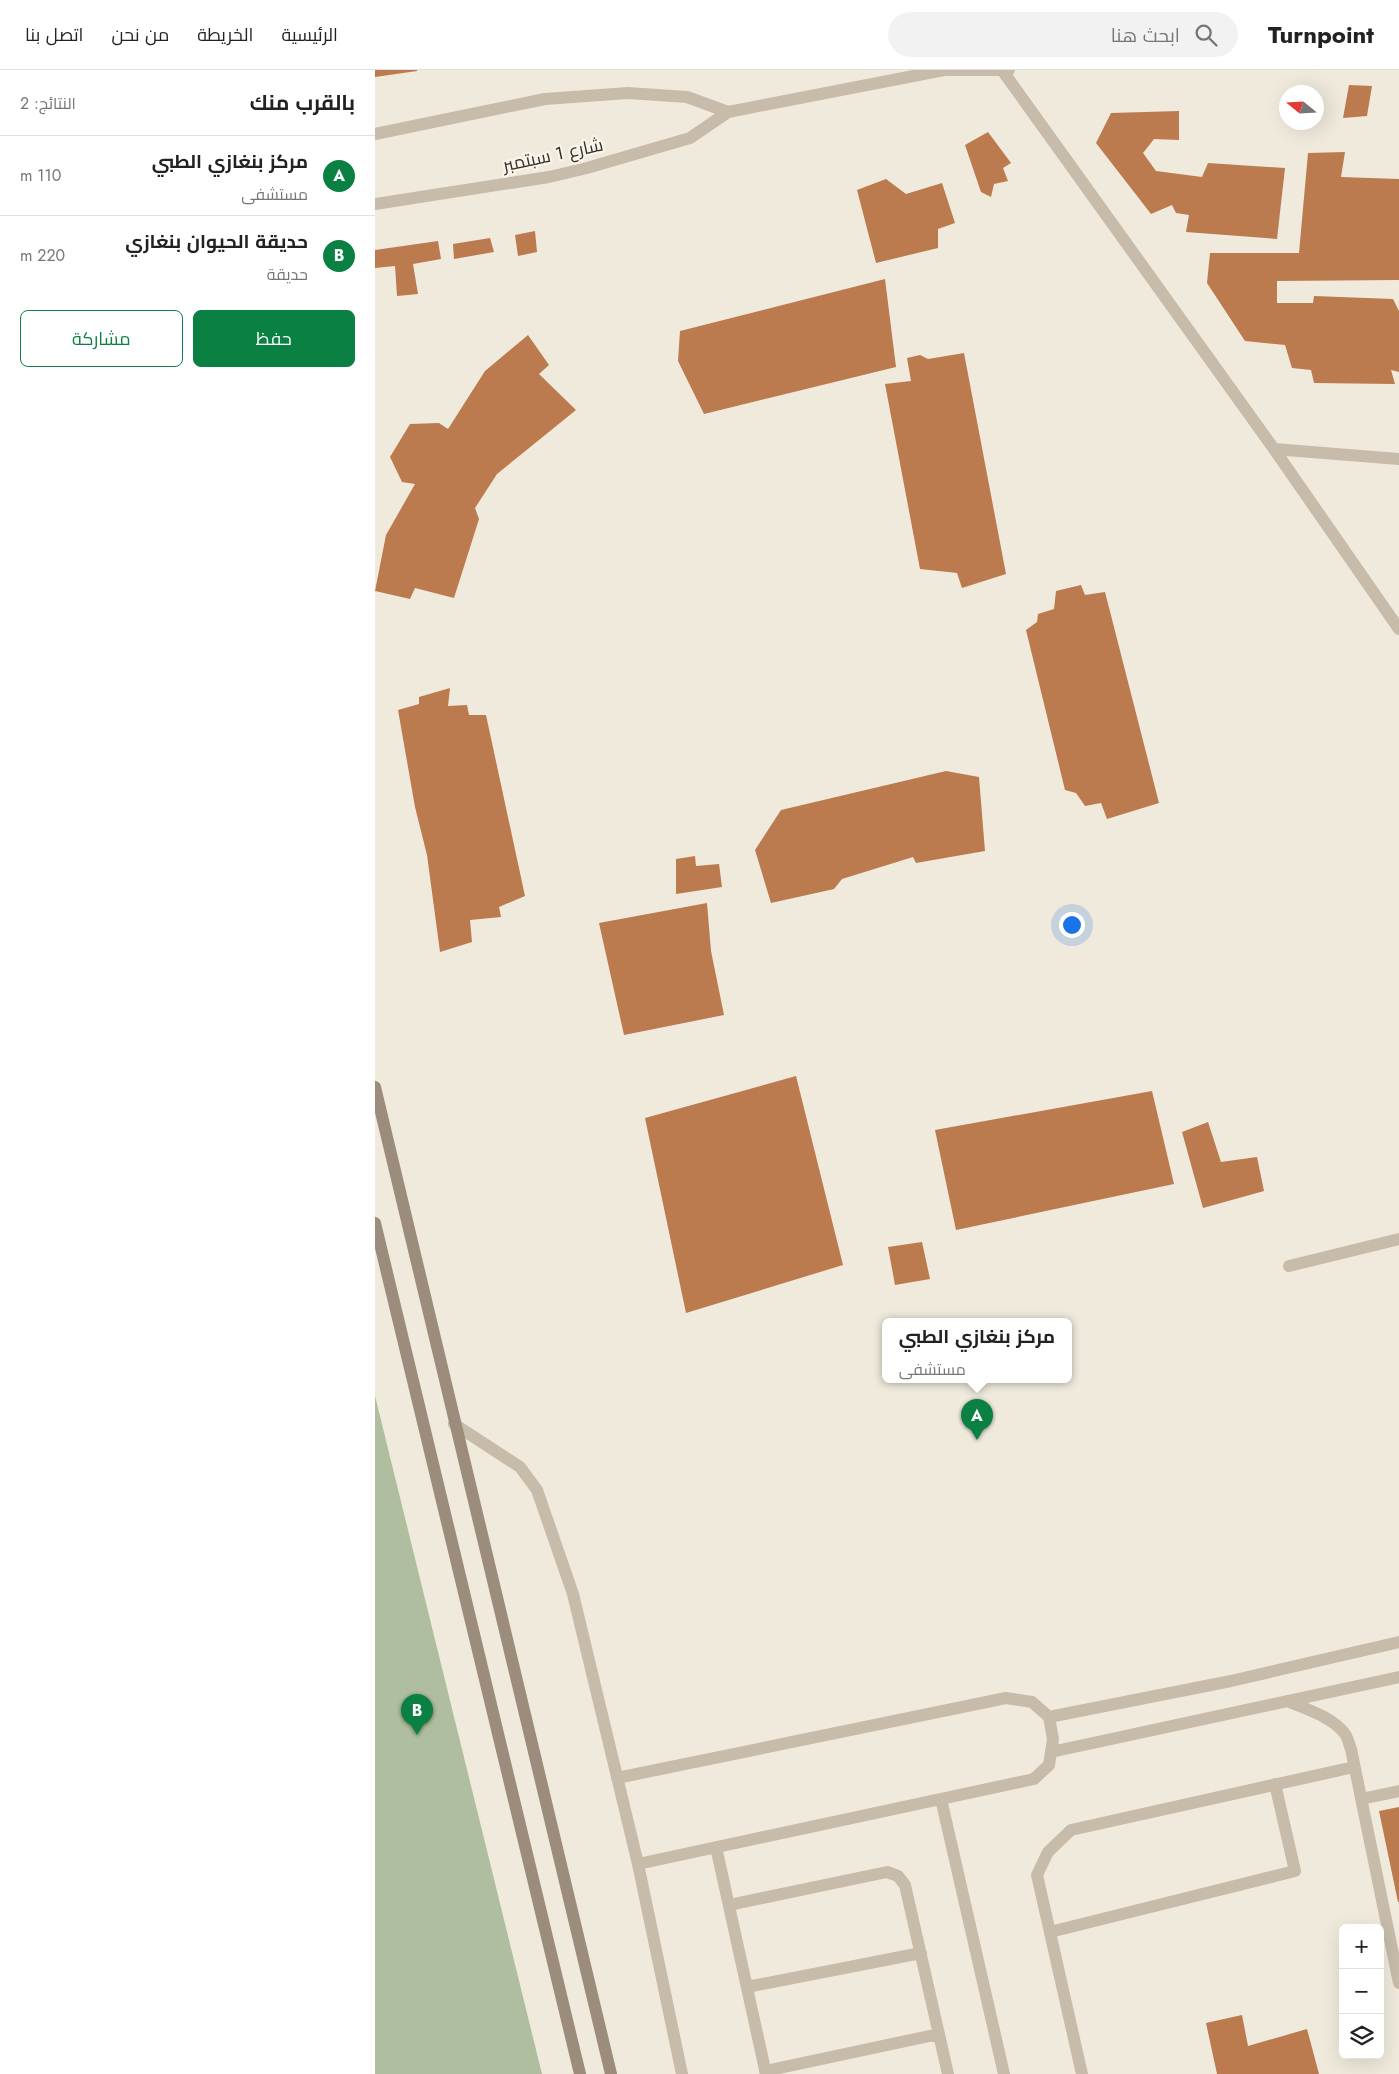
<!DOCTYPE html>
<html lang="ar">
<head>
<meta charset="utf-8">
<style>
	:root { --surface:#fff; --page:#f2f2f2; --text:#222; --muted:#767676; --line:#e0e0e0; --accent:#0b8043 }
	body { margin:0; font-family:Jost,Cairo,sans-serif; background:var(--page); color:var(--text); direction:rtl }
	.controls { position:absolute; right:15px; bottom:15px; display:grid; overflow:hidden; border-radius:8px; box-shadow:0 5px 20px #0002 }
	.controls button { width:45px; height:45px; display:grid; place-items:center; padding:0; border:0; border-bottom:1px solid var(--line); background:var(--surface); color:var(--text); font:25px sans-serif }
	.compass { position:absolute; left:904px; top:15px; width:45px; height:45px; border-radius:50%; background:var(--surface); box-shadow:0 5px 20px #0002; rotate:288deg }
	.you { position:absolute; left:696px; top:854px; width:18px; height:18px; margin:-12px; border:4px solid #fff; border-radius:50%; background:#1a73e8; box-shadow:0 0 0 8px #1a73e833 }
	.badge { display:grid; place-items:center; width:32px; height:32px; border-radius:50%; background:var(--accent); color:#fff; font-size:16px; font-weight:700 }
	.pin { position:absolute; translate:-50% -41px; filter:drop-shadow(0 1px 2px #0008) }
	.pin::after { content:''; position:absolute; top:26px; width:18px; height:15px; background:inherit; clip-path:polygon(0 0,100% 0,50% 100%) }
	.popup { position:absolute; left:507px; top:1248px; width:190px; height:65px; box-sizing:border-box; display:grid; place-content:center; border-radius:8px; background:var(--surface); filter:drop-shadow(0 1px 4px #0005); font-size:16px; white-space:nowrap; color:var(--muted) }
	.popup b { font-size:19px; color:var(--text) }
	.popup::after { content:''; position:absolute; left:50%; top:100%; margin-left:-10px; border:10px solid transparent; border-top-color:var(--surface) }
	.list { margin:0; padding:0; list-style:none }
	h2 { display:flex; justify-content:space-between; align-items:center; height:65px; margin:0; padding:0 20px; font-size:21px }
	h2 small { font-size:16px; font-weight:400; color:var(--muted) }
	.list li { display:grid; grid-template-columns:32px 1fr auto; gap:15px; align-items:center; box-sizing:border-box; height:80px; padding:0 20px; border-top:1px solid var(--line) }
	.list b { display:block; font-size:19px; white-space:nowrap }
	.list p { margin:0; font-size:16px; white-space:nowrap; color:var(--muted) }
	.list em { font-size:16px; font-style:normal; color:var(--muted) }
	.actions { display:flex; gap:10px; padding:15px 20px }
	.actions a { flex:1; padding:11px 0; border:1px solid var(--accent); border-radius:8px; text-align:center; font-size:18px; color:var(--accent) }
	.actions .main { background:var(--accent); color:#fff }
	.icon { flex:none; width:28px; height:28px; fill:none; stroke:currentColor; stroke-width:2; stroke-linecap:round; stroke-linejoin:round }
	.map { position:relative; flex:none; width:1024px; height:2004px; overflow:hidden; direction:ltr }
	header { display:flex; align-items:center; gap:30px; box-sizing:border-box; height:70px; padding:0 25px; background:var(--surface); border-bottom:1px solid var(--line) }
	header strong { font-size:24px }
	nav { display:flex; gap:28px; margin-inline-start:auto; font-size:18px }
	.search { width:350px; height:45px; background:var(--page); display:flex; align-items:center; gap:12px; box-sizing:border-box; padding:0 18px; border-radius:28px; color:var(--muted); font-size:19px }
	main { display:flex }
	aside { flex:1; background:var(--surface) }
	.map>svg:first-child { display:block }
	.green { fill:#aebe9e }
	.building { fill:#bc7a4f }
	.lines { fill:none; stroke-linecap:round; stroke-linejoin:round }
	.service { stroke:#c7bcaa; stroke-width:12 }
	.minor { stroke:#c7bcaa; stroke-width:12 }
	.tertiary { stroke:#c7bcaa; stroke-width:12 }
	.secondary { stroke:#9b8c7b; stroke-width:12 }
	.labels { text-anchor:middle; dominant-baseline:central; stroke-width:4.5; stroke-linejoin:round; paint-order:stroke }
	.street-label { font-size:18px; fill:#352f29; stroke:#f8f4e9 }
</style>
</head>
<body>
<header>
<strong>Turnpoint</strong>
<div class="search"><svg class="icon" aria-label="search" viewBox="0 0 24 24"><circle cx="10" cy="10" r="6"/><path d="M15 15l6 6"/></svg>ابحث هنا</div>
<nav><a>الرئيسية</a><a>الخريطة</a><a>من نحن</a><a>اتصل بنا</a></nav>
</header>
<main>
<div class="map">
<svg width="1024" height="2004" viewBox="0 0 1024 2004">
	<rect width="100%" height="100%" fill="#f0eadd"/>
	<path class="green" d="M0 1326 167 2004H0Z"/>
	<path class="building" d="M0 0H42V1L0 7Z
		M974 15 997 16 992 46 968 48Z
		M804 41V70L779 69 768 83 781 101 827 107 833 93 910 98 902 169 811 162 814 145 801 143 797 135 776 144 721 73 736 43Z
		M613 62 636 93 628 98 633 111 619 114 616 127 606 122 590 75Z
		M970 82 966 107 1024 109V210L902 211V233H938L939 226 1018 229 1024 241V302L1016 300 1020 314 939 313 936 300 917 298 910 275 870 271 832 213 835 183H924L933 83Z
		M511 109 531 124 567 113 580 153 563 159V178L501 193 482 120Z
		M160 161 162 182 143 186 140 165Z
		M115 168 119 182 79 189 78 174Z
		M63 171 66 189 38 194 43 224 22 226 20 196 0 198V180Z
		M510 209 521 297 329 344 303 291 305 261Z
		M153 265 174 295 164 304 201 340 122 404 100 438 104 449 79 528 40 518 35 529 0 521 11 465 40 414 27 412 15 387 35 354 64 353 73 359 110 301Z
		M589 283 631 504 587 518 582 503 545 499 510 314 536 311 532 288 545 285 553 289Z
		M706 515 710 525 730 522 784 733 732 749 726 733 710 736 701 723 690 720 651 560 662 552 663 544 679 539 681 521Z
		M75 618 73 636 92 635 94 645H111L150 826 124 837 126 847 95 850 97 872 65 882 52 785 40 737 23 640 44 634V627Z
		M571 701 604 707 610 781 541 793 538 787 467 809 459 819 396 833 380 780 406 740Z
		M320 786 321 796 344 794 347 817 301 824V789Z
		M332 833 336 881 349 945 249 965 224 853Z
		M421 1006 468 1195 311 1243 270 1048Z
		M777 1021 799 1114 581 1160 560 1060Z
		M833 1052 846 1092 882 1087 889 1121 828 1138 807 1062Z
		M547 1172 555 1209 520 1215 513 1177Z
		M1024 1737V1832H1023L1004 1741Z
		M867 1945 873 1976 932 1959 944 2004H842L831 1953Z"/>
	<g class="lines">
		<path class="service" d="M914 1196 1024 1169
			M79 1354 145 1397 162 1420 198 1524 263 1794 307 2004
			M912 1631C931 1639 958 1647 970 1664 973 1668 974 1674 976 1679L1024 1913
			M674 1647 856 1611 1024 1572
			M676 1682 1024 1607
			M242 1708 631 1628 657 1632 674 1647 678 1669 674 1695 659 1709 263 1794
			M566 1729 629 2004
			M986 1729 1024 1721
			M341 1777 391 2004
			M354 1835 512 1802 523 1806 530 1815 573 2004
			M675 1862 920 1801 900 1714
			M372 1917 546 1883
			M390 2001 564 1964
			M707 2004 662 1805 673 1782 696 1760 979 1697"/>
		<path class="minor" d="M569 0H634
			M627 0 899 379 1024 559
			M899 379 1024 389"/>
		<path class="tertiary" d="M0 64 170 29 253 23 312 27 353 42
			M0 134 174 107 212 98 315 68 353 42 569 0"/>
		<path class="secondary" d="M0 1017 236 2004
			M0 1153 205 2004"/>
	</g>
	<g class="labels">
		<g class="street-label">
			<text transform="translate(178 85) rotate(-12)">شارع 1 سبتمبر</text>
		</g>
	</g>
</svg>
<div class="controls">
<button>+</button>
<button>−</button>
<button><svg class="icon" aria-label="layers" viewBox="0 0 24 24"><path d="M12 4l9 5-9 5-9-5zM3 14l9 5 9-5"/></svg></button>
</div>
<svg class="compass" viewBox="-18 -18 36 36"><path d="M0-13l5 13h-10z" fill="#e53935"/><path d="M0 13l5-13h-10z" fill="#767676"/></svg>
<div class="you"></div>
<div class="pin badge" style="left:602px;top:1370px">A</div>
<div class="popup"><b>مركز بنغازي الطبي</b>مستشفى</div>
<div class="pin badge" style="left:42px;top:1665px">B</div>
</div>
<aside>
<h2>بالقرب منك<small>النتائج: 2</small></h2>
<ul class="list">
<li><span class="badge">A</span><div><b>مركز بنغازي الطبي</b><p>مستشفى</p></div><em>110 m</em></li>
<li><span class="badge">B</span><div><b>حديقة الحيوان بنغازي</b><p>حديقة</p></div><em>220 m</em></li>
</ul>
<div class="actions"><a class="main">حفظ</a><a>مشاركة</a></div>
</aside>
</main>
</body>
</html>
